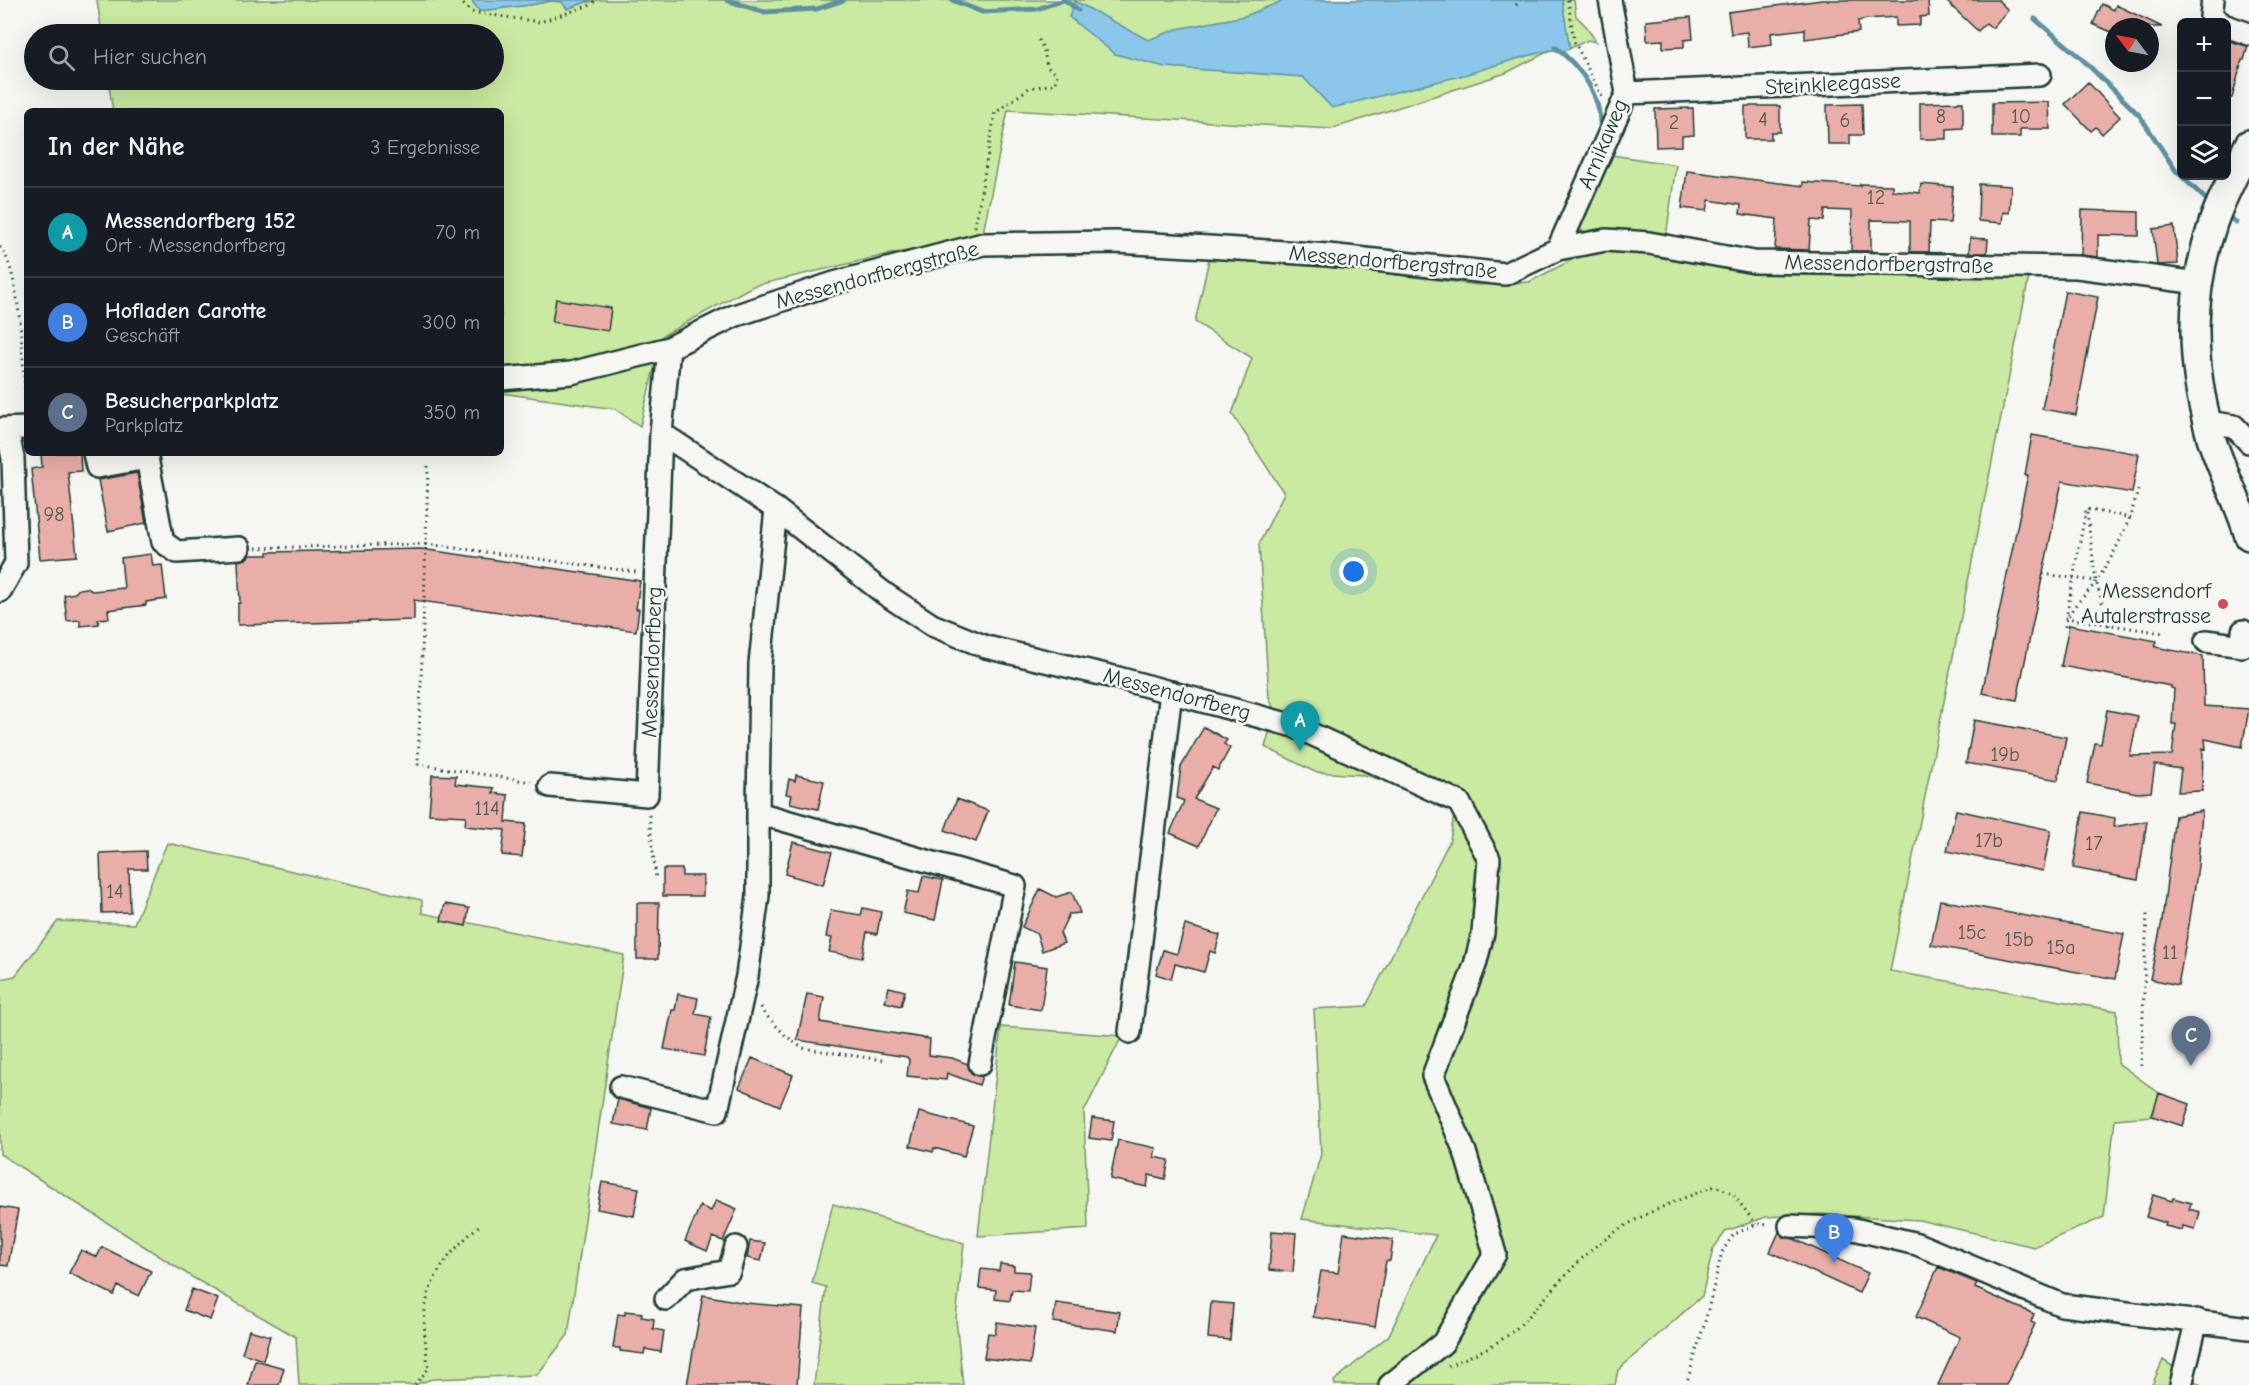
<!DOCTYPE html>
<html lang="de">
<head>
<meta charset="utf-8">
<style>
	:root { --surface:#171b24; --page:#242831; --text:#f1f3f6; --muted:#9ea1a6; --line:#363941; --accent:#0b8043 }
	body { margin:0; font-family:"Comic Neue",sans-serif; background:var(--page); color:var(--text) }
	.controls { position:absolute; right:18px; top:18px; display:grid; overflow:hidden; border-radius:9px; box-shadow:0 6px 24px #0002 }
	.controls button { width:54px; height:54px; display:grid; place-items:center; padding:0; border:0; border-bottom:2px solid var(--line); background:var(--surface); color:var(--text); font:30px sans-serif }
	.compass { position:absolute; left:2105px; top:18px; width:54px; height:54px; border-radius:50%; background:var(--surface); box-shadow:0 6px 24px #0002; rotate:302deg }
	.you { position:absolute; left:1354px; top:572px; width:21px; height:21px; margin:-15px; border:4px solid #fff; border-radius:50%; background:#1a73e8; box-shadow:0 0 0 9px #1a73e833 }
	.badge { display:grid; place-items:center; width:39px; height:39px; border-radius:50%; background:var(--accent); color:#fff; font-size:20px; font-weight:700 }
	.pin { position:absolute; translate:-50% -50px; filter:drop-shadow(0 2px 3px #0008) }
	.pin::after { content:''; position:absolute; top:32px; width:21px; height:18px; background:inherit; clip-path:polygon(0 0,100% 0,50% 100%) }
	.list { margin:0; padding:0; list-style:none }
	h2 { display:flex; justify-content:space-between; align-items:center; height:78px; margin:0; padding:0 24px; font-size:26px }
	h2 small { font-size:20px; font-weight:400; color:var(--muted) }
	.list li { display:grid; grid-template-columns:39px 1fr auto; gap:18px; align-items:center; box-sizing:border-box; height:90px; padding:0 24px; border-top:2px solid var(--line) }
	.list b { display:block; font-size:22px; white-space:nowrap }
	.list p { margin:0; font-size:20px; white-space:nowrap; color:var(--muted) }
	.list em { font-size:20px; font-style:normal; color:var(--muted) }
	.icon { flex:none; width:33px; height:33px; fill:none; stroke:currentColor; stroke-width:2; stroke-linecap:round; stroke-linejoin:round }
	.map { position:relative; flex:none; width:2249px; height:1385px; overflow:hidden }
	.search { position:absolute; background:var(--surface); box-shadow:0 6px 24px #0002; left:24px; top:24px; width:480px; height:66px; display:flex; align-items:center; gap:15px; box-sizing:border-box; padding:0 21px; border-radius:33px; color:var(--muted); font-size:22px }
	.panel { position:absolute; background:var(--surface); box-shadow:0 6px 24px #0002; left:24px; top:108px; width:480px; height:348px; border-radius:9px }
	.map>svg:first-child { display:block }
	.green { fill:#cae9a1; stroke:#74936a; stroke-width:1.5 }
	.water { fill:#8ac7ea; stroke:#5f90a1; stroke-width:1.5 }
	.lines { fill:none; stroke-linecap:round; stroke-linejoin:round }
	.stream { stroke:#5f90a1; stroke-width:5 }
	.building { fill:#e9aea7; stroke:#1f3d34; stroke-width:1.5 }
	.minor-casing { stroke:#1f3d34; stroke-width:26 }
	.major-casing { stroke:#1f3d34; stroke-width:32 }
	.path { stroke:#1f3d34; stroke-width:3; stroke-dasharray:1.5 4.5; stroke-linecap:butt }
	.minor { stroke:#f6f6f2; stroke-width:21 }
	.major { stroke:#f6f6f2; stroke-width:27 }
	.poi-dot { fill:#d1495b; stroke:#f6f6f2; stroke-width:2 }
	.labels { text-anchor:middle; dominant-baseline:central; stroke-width:5; stroke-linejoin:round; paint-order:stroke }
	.number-label { font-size:20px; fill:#525951 }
	.street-label { font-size:22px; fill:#1f3d34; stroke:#f6f6f2 }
	.poi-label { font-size:22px; fill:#1f3d34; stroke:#f6f6f2; text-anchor:end }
</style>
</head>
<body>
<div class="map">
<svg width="2249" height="1385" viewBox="0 0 2249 1385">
	<rect width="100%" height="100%" fill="#f6f6f2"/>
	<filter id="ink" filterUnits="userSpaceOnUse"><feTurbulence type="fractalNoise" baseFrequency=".0167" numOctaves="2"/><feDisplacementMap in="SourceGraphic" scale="12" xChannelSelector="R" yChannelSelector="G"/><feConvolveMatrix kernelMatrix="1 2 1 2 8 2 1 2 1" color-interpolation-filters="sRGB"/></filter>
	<g filter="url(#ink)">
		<path class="green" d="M97 0H471L480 11 530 5 551 1 590 2 592 0H1574L1576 16 1587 27 1596 42 1588 40 1564 51 1551 50 1506 73 1331 129 1008 110 982 238 890 254 753 286 662 336 640 426 615 409 501 393V111H113L108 80H494V34H102Z
			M1612 155 1676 165 1666 237 1622 232 1587 233 1578 229Z
			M1593 249 2030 272 1890 971 2117 1011 2118 1063 2159 1093 2152 1116 2115 1119 2104 1217 2034 1247 1919 1220 1820 1214 1766 1217 1726 1231 1713 1249 1702 1296 1618 1370 1615 1385H1335L1334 1381 1389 1335 1436 1235 1302 1219 1321 1154 1314 1009 1366 1006 1450 840 1453 821 1459 802 1364 775 1315 772 1265 747 1275 712 1269 697 1259 544 1284 493 1232 414 1252 358 1195 322 1209 259 1326 266 1478 285 1529 282Z
			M167 843 422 900V913L624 955 568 1335 537 1375 432 1379 414 1385H299L296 1337 192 1277 0 1154V979L15 976 58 921 134 924Z
			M1001 1027 1122 1036 1084 1112 1088 1229 978 1236Z
			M833 1204 964 1243 956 1319 963 1385H814L826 1287 812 1283Z
			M2163 1360 2201 1385H2152Z"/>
		<path class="water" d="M471 0H592L567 9 562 2 551 1 530 5 479 11Z
			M1285 0H1562L1570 49 1564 51 1551 50 1516 59 1464 75 1332 108 1303 77 1165 67 1115 54 1069 17 1075 1 1148 40 1177 29 1245 16Z"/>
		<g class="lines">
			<path class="stream" d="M727 0 764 12 817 9 844 0
				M952 0 982 12 1037 9 1064 0
				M1065 0 1078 10
				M2035 19 2080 57 2140 116 2176 171 2213 206
				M1555 47C1582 68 1603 97 1600 133
				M2225 215 2236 222"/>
		</g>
		<path class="building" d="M1822 0H1928L1929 16 1920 17V25L1896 26V17L1866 19 1858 21 1859 32 1805 39V29L1771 33 1772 44 1748 47 1747 32 1731 34 1728 12Z
			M1945 0H1998L2008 10 1992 28 1986 23 1978 31Z
			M2102 4 2114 10 2116 5 2162 27H2114V33L2093 24Z
			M1691 17 1693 39 1684 40V47L1663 48V40L1647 41 1646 21Z
			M2229 41 2248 46 2244 60H2242L2232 98H2226V51Z
			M2088 82 2120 117 2102 134 2096 127 2091 131 2065 104Z
			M1963 102V128L1947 129V139H1920V103Z
			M2049 102 2050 129H2020V137H1992V103Z
			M1862 104 1863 135H1850V144H1828L1827 105Z
			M1745 106H1780V132H1771V139H1745Z
			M1693 108 1694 135 1682 136V146L1656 147 1655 109Z
			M1687 171 1803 186V182L1860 186V184L1892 185V190L1920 193 1921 184 1953 187 1950 223 1930 222 1929 252H1910V221L1871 220V251H1851L1852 211 1825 210 1824 221 1811 220 1809 250 1775 249 1777 219 1740 214 1741 205 1709 200 1707 211 1682 208Z
			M1979 184 2011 186 2009 213 2003 212 2002 223 1978 221Z
			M2082 210 2139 212V236L2098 235V257L2081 255Z
			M2174 226 2178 264 2157 265 2153 229Z
			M1970 238 1988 239 1987 253H1969Z
			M2065 291 2098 297 2076 415 2042 409Z
			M556 299 611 308 608 331 552 322Z
			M2032 435 2139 454 2132 493 2062 481 2017 700 1982 693 2028 475H2025Z
			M41 453H80L81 471 68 472 77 556 40 559 31 469 42 467Z
			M137 473 146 523 108 531 98 480Z
			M421 549 640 581 636 609H639L636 631 414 600V620L238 625V603H240L238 561 246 559 250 555H268V552Z
			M151 554 153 566 162 565 166 599 146 602V605L108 610 109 618 98 619 99 624 80 626V620L67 621 64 595 75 593 79 589 87 588 92 591 124 588 121 558Z
			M2069 625 2157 641 2155 647 2203 656 2204 706 2249 709 2242 747 2205 739 2206 749 2203 748 2202 791 2178 792 2181 769 2155 765 2151 792 2137 793 2087 783 2095 743 2101 744 2107 710 2138 716 2130 756 2172 755 2176 724H2172L2174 689 2171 688V686L2061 666Z
			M1974 720 2066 737 2058 780 1966 763Z
			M1204 727 1227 740 1224 744 1230 748 1218 770 1213 767 1194 799 1216 808 1199 846 1170 833 1184 801 1177 798 1181 767Z
			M432 775 456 776 455 784 494 788 493 793 508 795 506 822 526 824 522 857 502 855 505 830 465 826 466 816 429 814Z
			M796 775 824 781 818 809 790 803 792 795 786 794 789 779 795 781Z
			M957 799 988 811 976 842 945 830Z
			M1956 810 2051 830 2043 871 1947 851Z
			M2202 811 2198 866 2189 925 2178 985 2150 979 2162 921 2175 816Z
			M2083 812 2115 818 2114 827 2147 821 2138 880 2073 868Z
			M793 842 832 852 823 885 785 874Z
			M146 851 147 869H129L130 912 102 913 100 853Z
			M663 869H682V876H703V896H663Z
			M923 876 943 880 935 920 903 913 908 891 919 893Z
			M1040 889 1056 897 1072 892 1080 913 1069 914 1060 933 1064 943 1042 951 1037 934 1022 927Z
			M1940 900 2124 934 2115 979 1931 945Z
			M637 903H659L658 959H637Z
			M445 904 469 908 466 926 441 921Z
			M863 908 881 912 877 934 867 932 862 958 829 952 832 938 826 937 831 910 861 915Z
			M1185 925 1220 935 1215 953 1210 951 1204 972 1175 964 1171 979 1156 974 1163 950 1177 954Z
			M1015 962 1047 967 1041 1010 1009 1005Z
			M889 987 905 991 901 1006 885 1002Z
			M678 994 698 998 695 1014 711 1017 704 1056 664 1049 672 1010H675Z
			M807 994 824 997 820 1022 930 1039 929 1055 952 1058 968 1064 971 1073 982 1076 979 1085 947 1073 946 1080 907 1076 909 1060 907 1057 797 1040Z
			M752 1058 793 1075 780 1106 739 1088Z
			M2159 1093 2190 1104 2183 1126 2152 1116Z
			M618 1099 651 1108 647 1130 613 1124Z
			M919 1112 973 1126 964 1156 934 1148 933 1152 910 1146Z
			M1092 1118 1114 1121 1111 1141 1089 1138Z
			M1118 1140 1156 1148 1154 1157 1169 1160 1165 1179 1149 1175 1147 1187 1110 1179Z
			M602 1182 639 1188 634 1216 597 1209Z
			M2153 1195 2172 1201 2173 1198 2191 1203 2189 1209 2200 1212 2195 1229 2183 1226 2182 1230 2165 1226 2166 1223 2146 1217Z
			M716 1200 737 1209 723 1241 713 1237 707 1251 685 1241 700 1206 711 1211Z
			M0 1207 18 1210 8 1266 0 1265Z
			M1272 1231 1296 1233 1293 1272 1269 1270Z
			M1779 1232 1784 1237 1794 1239 1868 1273 1859 1293 1770 1252Z
			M1344 1233 1393 1240 1390 1261H1386L1375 1327 1313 1317 1321 1271 1338 1273Z
			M750 1241 765 1243 761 1261 747 1258Z
			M102 1247 151 1271 139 1296 118 1286 114 1295 69 1273 81 1250 97 1257Z
			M1000 1264 1014 1266V1271L1030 1272 1028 1291 1012 1290 1010 1301 995 1299 996 1290 979 1288 981 1269 999 1271Z
			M1938 1267 1977 1283 1975 1288 2034 1314 2031 1322 2035 1324 2006 1385H1938L1960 1337 1916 1317Z
			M192 1289 218 1299 210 1320 184 1310Z
			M703 1295 746 1303 803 1308 797 1385H687Z
			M1211 1302 1233 1304 1230 1340 1208 1338Z
			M1056 1303 1120 1312 1117 1331 1053 1322Z
			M625 1311 642 1313 641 1317 654 1319 653 1329 664 1331 661 1352 645 1349 644 1354 620 1351V1348H613L618 1314 625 1315Z
			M997 1322 1035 1328 1030 1364 984 1358 988 1333 995 1334Z
			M249 1330 270 1336 263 1360 242 1353Z
			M255 1360 284 1368 279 1385H248Z"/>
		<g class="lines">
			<defs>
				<path id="minor" d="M2213 0 2211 16 2220 22
					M2226 26 2249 34
					M1627 93 2040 75
					M1558 249 1627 93 1610 0
					M669 348 661 433 776 509 885 594 932 625 986 647 1118 678 1294 726 1459 802 1489 859 1483 933 1475 965 1433 1076 1465 1152 1495 1254 1443 1343 1390 1385
					M501 379 571 373 669 348 734 316 834 283 983 244 1116 242 1209 247 1328 255 1505 274 1558 249 1606 240 1649 243 1754 262 2077 267 2199 283
					M2207 422 2234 426 2249 442
					M0 429 27 428
					M94 453 97 467 147 458 163 542 177 552 239 548
					M776 509 760 664 758 813 1015 886 980 1064
					M0 591 16 563 13 458 7 429
					M2206 641 2243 646V631
					M550 786 647 795 661 433
					M1130 1032 1171 692
					M621 1087 717 1111 747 976 758 896V813
					M1790 1226 1854 1229 1917 1244 2062 1305 2249 1328
					M666 1299 685 1279 729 1271 736 1247
					M2181 1385 2197 1320"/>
				<path id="major" d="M2249 144C2237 170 2222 196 2213 223 2189 294 2190 362 2210 434 2220 469 2239 501 2249 536"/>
			</defs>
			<use href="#minor" class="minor-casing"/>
			<use href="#major" class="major-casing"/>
			<path class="path" d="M459 0 471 12 540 22 591 5 596 0
				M1568 0 1574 41 1603 99
				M1516 5 1520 0
				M975 227 995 113 1029 88 1055 84 1057 74 1047 67 1044 50 1037 37
				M0 247C22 272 23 373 26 409
				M428 466 426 544 636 572
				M2087 513 2096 581 2109 626
				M2131 518 2086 509 2066 618 2163 633
				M256 548 426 544 418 764 531 782
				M2043 574 2096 581
				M2065 627C2067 609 2086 596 2096 582 2115 554 2130 522 2138 490
				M649 815 656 879
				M761 1007 764 1013 785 1035 802 1048 882 1060
				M2141 1066 2147 913
				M1448 1366C1475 1354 1503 1343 1523 1322 1552 1293 1576 1258 1611 1235 1642 1213 1679 1200 1715 1186L1732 1193 1756 1224
				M415 1385 428 1369C427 1348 421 1321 427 1300 434 1269 457 1245 480 1225
				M1686 1385 1706 1318 1722 1252 1733 1235 1756 1224 1770 1225"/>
			<use href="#minor" class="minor"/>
			<use href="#major" class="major"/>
		</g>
	</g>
	<circle class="poi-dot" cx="2223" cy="604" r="6"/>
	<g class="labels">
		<g class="number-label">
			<text x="1941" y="116">8</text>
			<text x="2021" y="116">10</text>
			<text x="1763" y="119">4</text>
			<text x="1845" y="120">6</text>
			<text x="1674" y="122">2</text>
			<text x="1876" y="197">12</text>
			<text x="54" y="514">98</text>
			<text x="2005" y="754">19b</text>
			<text x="487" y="808">114</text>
			<text x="1989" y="840">17b</text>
			<text x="2094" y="843">17</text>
			<text x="115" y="891">14</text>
			<text x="1972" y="932">15c</text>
			<text x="2019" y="939">15b</text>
			<text x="2061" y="947">15a</text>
			<text x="2170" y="952">11</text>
		</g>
		<g class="street-label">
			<text transform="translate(1833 84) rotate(-3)">Steinkleegasse</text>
			<text transform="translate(1603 144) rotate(-67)">Arnikaweg</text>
			<text transform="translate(1393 262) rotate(5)">Messendorfbergstraße</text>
			<text transform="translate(1889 264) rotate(1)">Messendorfbergstraße</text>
			<text transform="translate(877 275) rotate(-15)">Messendorfbergstraße</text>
			<text transform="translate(652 662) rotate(-88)">Messendorfberg</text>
			<text transform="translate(1177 694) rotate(15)">Messendorfberg</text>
		</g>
		<g class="poi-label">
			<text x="2211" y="591">Messendorf<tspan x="2211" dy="25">Autalerstrasse</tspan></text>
		</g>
	</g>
</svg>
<div class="controls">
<button>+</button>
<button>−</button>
<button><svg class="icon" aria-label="layers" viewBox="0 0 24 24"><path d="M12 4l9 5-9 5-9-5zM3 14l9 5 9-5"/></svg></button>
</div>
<svg class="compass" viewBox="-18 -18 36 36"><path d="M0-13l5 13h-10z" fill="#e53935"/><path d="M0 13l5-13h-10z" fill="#9ea1a6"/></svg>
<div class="you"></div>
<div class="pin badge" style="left:1300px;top:751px;background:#0f9aa8">A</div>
<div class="pin badge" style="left:1834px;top:1263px;background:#3f7fe0">B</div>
<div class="pin badge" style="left:2191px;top:1066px;background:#5c6f8a">C</div>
<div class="search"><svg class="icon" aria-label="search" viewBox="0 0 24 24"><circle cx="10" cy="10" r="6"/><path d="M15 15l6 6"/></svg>Hier suchen</div>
<section class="panel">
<h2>In der Nähe<small>3 Ergebnisse</small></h2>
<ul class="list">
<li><span class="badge" style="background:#0f9aa8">A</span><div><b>Messendorfberg 152</b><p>Ort · Messendorfberg</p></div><em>70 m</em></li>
<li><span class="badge" style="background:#3f7fe0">B</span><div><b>Hofladen Carotte</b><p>Geschäft</p></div><em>300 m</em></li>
<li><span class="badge" style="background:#5c6f8a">C</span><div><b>Besucherparkplatz</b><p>Parkplatz</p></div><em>350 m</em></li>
</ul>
</section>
</div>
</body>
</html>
